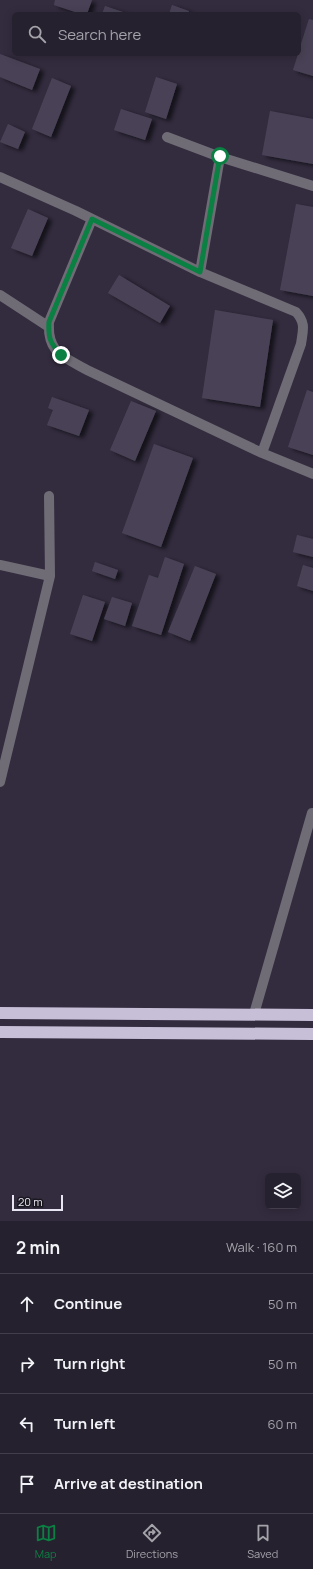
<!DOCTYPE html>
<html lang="en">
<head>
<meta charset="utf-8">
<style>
	:root { --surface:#26212f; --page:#2e2937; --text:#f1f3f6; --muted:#a4a3aa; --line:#423e4b; --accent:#0b8043 }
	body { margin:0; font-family:Manrope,sans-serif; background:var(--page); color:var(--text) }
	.controls { position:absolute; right:12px; bottom:12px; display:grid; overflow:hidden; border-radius:6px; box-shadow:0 2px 10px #0003 }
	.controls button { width:36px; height:36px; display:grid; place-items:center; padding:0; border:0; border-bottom:1px solid var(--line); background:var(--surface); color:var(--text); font:20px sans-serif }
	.scale { position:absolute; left:12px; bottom:10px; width:51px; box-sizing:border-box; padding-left:4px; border:2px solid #e9e5f2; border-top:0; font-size:11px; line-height:14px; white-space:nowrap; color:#e9e5f2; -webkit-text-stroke:3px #1a171f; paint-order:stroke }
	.stop { position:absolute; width:12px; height:12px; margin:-9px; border:3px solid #0b8043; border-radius:50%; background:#fff }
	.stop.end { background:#0b8043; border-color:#fff; box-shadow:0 1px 4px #0008 }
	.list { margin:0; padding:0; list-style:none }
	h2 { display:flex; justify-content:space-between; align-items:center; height:52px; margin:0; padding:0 16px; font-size:17px }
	h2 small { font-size:13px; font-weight:400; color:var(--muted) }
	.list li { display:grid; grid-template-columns:26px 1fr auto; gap:12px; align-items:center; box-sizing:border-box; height:60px; padding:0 16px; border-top:1px solid var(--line) }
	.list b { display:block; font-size:15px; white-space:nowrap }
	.list em { font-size:13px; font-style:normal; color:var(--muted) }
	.icon { flex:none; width:22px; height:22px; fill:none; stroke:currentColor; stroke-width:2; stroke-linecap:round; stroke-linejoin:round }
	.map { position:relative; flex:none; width:313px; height:1221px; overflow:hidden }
	.search { position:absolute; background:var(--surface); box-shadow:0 2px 10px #0003; left:12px; right:12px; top:12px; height:44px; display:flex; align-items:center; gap:10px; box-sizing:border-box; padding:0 14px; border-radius:6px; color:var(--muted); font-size:15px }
	.sheet { height:292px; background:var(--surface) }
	nav { display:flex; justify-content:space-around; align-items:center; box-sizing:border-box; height:56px; border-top:1px solid var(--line); background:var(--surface); font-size:11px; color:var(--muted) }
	nav a { display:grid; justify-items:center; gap:2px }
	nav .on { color:var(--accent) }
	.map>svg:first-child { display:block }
	.building { fill:#4a4357; filter:url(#shadow) }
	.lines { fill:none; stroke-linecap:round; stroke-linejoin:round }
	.minor { stroke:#706c76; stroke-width:10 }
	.highway { stroke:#c7bfd7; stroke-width:12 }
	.route { stroke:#0b8043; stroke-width:5 }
</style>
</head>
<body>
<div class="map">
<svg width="313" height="1221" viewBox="0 0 313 1221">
	<defs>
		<filter id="shadow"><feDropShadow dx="4.5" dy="2.5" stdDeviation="2" flood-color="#0009"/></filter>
	</defs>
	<rect width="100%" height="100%" fill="#332c3f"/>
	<path class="building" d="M55 0H92L87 14H81L54 5Z
		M172 5 189 11 188 14H169Z
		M105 6 129 14H102Z
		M309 19 313 20V76L293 70 298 54H299V50Z
		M0 54 40 69 32 90 0 77Z
		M156 77 177 84 166 119 145 112Z
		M52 78 71 86 51 137 32 129Z
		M121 109 152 119 145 140 114 130Z
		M270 111 313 119V164L262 155Z
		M8 124 25 132 18 149 0 142Z
		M296 204 313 207V296L280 290Z
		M28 209 48 218 32 256 11 248Z
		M119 275 170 306 160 323 108 293Z
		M215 310 273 320 260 407 202 398Z
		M307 390 313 392V455L288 447Z
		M52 397 89 410 79 436 47 425 53 410 48 408Z
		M131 401 156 411 135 461 110 450Z
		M154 444 193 458 161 547 122 533Z
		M297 535 313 539V557L293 552Z
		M165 557 184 564 161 635 132 626 149 575 158 578Z
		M95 562 118 570 115 579 92 571Z
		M303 565 313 568V591L297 586Z
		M195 566 216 574 190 641 168 632Z
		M83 595 105 602 92 641 70 634Z
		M112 597 132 603 125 626 104 619Z"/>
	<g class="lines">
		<path class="minor" d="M167 137 220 157
			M0 177 76 211 200 272 220 157 313 186
			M92 219 49 322C47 353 63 356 87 370L262 453
			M200 272 296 312C306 323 303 330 301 344L262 453 313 474
			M0 295 49 327
			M0 565 50 576
			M0 782 50 576 49 496
			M254 1014 312 813"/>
		<path class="highway" d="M0 1013 313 1015
			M0 1032 313 1034"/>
	</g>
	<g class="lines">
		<path class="route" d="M61 355C50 343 48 338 49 322L92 219 200 272 220 156"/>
	</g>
</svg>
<div class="controls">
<button><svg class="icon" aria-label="layers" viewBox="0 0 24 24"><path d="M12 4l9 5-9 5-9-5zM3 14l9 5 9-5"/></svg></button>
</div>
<div class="scale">20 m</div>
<div class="stop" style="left:220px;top:156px"></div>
<div class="stop end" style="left:61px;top:355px"></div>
<div class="search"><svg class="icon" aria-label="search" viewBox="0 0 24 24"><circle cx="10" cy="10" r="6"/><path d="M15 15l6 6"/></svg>Search here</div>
</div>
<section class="sheet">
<h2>2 min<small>Walk · 160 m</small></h2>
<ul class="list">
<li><svg class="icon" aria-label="ahead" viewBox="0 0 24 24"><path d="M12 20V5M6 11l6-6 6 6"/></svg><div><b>Continue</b></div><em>50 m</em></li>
<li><svg class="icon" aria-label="right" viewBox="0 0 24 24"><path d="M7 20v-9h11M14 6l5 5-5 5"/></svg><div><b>Turn right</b></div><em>50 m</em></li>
<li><svg class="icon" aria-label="left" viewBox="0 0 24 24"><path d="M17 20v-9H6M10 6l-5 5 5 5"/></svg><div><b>Turn left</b></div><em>60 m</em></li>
<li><svg class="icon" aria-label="arrive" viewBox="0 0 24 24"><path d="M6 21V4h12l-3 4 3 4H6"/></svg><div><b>Arrive at destination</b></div></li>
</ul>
</section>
<nav>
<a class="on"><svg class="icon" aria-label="map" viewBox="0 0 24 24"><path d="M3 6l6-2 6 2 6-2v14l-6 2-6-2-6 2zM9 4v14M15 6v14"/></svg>Map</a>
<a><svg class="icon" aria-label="directions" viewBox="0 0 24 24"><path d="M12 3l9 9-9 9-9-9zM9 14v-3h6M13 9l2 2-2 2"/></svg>Directions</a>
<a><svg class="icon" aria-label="saved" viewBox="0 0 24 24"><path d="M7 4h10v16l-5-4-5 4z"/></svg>Saved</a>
</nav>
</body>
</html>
